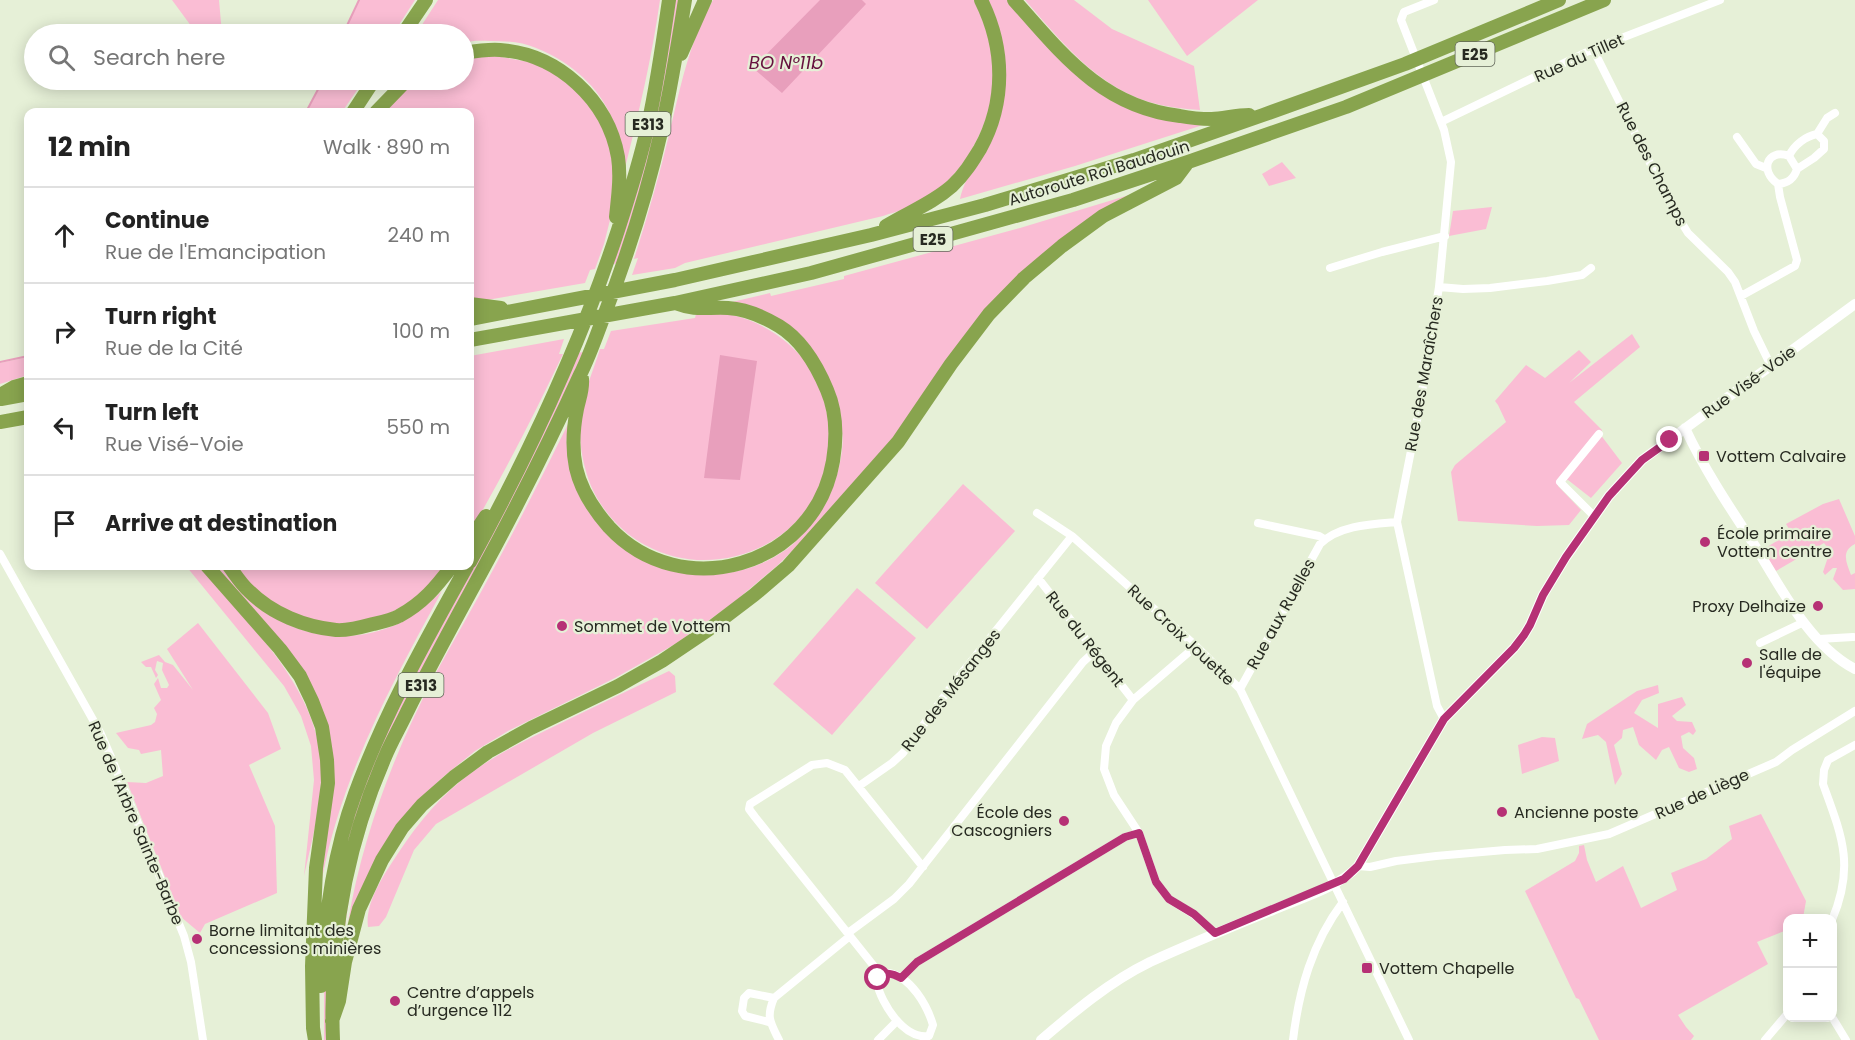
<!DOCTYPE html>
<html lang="en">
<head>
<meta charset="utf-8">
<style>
	:root { --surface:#fff; --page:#f6f6f6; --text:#222; --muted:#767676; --line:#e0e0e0 }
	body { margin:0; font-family:Poppins,sans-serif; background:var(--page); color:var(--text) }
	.controls { position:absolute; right:18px; bottom:18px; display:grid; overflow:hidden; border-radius:12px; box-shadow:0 3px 15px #0003 }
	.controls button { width:54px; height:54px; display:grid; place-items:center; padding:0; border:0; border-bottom:2px solid var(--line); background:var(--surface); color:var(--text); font:30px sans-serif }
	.stop { position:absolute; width:18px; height:18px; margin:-14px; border:4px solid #b63175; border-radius:50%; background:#fff }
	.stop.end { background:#b63175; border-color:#fff; box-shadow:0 2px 6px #0008 }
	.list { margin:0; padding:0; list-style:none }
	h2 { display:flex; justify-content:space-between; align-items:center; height:78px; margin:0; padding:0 24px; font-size:26px }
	h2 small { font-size:20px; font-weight:400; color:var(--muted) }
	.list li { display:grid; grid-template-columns:39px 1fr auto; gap:18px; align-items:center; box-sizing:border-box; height:96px; padding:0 24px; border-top:2px solid var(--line) }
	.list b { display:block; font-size:22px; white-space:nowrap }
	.list p { margin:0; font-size:20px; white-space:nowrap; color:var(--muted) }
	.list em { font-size:20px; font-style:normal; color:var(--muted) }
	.icon { flex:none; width:33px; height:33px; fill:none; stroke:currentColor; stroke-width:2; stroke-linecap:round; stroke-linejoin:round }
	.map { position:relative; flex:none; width:1855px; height:1040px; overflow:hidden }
	.search { position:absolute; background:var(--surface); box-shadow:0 3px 15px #0003; left:24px; top:24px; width:450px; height:66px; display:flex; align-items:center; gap:15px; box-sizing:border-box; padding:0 21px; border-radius:33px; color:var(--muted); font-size:22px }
	.panel { position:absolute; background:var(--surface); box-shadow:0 3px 15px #0003; left:24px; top:108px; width:450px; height:462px; border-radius:12px }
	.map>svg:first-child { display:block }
	.green { fill:#fabdd4 }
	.water { fill:#e89fbc }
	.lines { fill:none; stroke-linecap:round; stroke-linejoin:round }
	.stream { stroke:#e89fbc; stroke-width:2 }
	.street { stroke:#fff; stroke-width:8 }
	.secondary { stroke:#fff; stroke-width:10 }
	.highway { stroke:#88a44e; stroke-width:14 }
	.route { stroke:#b63175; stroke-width:8 }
	.poi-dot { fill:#b63175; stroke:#e6f0d7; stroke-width:2 }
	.labels { text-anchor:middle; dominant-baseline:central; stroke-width:4.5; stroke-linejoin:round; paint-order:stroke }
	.shield { fill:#e6f0d7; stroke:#606558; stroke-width:1.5 }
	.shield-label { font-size:15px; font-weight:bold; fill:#272a21 }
	.street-label { font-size:16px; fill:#272a21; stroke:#e6f0d7 }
	.poi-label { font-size:16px; fill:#272a21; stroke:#e6f0d7; text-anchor:start }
	.water-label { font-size:18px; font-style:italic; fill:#66113e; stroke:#e6f0d7 }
</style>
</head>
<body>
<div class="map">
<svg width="1855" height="1040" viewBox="0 0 1855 1040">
	<rect width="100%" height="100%" fill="#e6f0d7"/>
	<path class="green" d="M172 0H219L222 34H197Z
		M359 0H415L393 34H343Z
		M438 0H660C652 57 639 112 625 168 621 148 618 129 608 110 595 83 565 59 536 48 522 42 506 41 491 41 481 41 473 40 464 43V34H416Z
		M674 0H679L656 129 640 191 617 263 612 265Z
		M713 0H974C999 52 1001 98 972 149 962 167 946 185 929 197 915 206 899 211 883 216L685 263 675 268 632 275 638 258 634 259C647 218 659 177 669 135 680 89 689 42 713 0Z
		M988 0H1009L1095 87 1203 125 1075 166 960 199C965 176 977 166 987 146 1012 100 1010 46 988 0Z
		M1025 0H1074L1112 29 1194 66 1200 110C1183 109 1166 107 1149 102 1095 85 1061 41 1025 0Z
		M1148 0H1258L1187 56Z
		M478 53 541 64 583 95 602 125 614 160 610 220 604 244 595 269 590 270 585 283 487 300 470 299V112H383L411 80H464V55Z
		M323 80H364L342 112H306Z
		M1282 162 1296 178 1269 186 1262 174Z
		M1139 192 1003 295 897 439 839 504 778 565 733 603 677 643 615 678 508 731 475 751 443 777 421 798 361 890 348 922C363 834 395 750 437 671 456 636 476 602 494 568 520 520 545 471 569 422 568 430 566 438 567 445 567 464 574 480 582 497 616 574 719 598 787 549 801 538 813 523 823 508 835 488 847 449 841 425 840 419 837 414 835 408 832 399 821 363 816 357 811 351 800 346 793 342 773 329 752 315 732 302L770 293 771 296 844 279V276L1020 228Z
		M1492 207 1486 229 1449 236 1453 211Z
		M713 313C721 314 729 314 736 316 772 325 810 355 821 391 828 412 832 436 828 458 815 542 718 585 645 545 621 532 602 511 591 486 581 461 577 432 582 406 586 387 594 368 600 349H604L611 331 695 318 696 314Z
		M1632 334 1640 347 1574 402 1602 430 1600 434 1622 463 1591 498 1568 480 1560 482 1558 486 1581 510 1569 525 1537 526 1458 521 1451 472 1455 465 1506 422 1498 405 1495 401 1526 365 1545 378 1579 350 1591 362 1569 383Z
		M564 339 559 354H563C534 415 504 474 470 532V356Z
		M583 352 545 436 363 800 329 1040H324V976L343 847 375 754 578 353Z
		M28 357V375L0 384V363Z
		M963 484 1015 531 927 629 875 583Z
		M1839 499 1855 536V544C1841 551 1846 562 1851 575L1855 573V589L1843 590 1833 579 1837 568H1833L1825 575 1823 572 1830 551 1824 543 1776 571 1763 551 1764 549 1791 532 1786 524 1823 504Z
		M186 566H200C247 622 316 686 321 763 323 801 312 840 304 876L314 780 311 746 301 716 284 686Z
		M214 566H222C262 628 333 655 402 622 417 614 430 602 442 591 390 687 338 782 320 890L331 790 315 698Z
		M236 566H447L424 594 383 617 341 624 323 623 307 619 270 602 254 588Z
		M857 588 916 638 832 735 773 684Z
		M198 623 268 713 281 749 249 765 275 826 277 893 205 924 200 933 181 917 127 782 146 783 163 776 161 750 141 754 139 750 128 748 116 733 151 725 155 722 157 714 154 708 161 700 154 684 158 678 161 688H167L169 685 162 670 163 663 157 661 155 670 158 675 156 678 151 667H146L141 662 159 655 165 662 173 665 193 690 167 649Z
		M669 671 675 676 676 692 593 733 436 824 414 850 386 917 379 926 368 927C365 906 380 881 391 864 411 833 433 803 462 780 490 757 524 741 557 725 594 707 631 689 669 671Z
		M1658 685 1659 693 1642 700 1634 713 1658 728V704L1682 697 1686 705 1672 716 1677 721 1692 722 1696 731 1693 735 1689 732 1681 736 1683 748 1694 758 1697 769 1689 772 1679 768 1669 747 1662 750 1656 760 1639 745 1633 727 1623 730 1622 738 1614 745 1622 774 1615 785 1606 742 1598 735 1582 739 1587 724 1637 691Z
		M1542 737 1555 738 1559 761 1522 774 1518 745Z
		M1761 814 1806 901 1803 918H1788L1787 930 1757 942 1768 964 1678 1015 1686 1027 1694 1036 1691 1040H1599L1579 999 1576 998 1525 891 1575 861 1579 853V846L1584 845 1587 860 1596 882 1623 866 1641 908 1677 890 1671 873 1706 859 1732 839 1729 826Z"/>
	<path class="water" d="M820 0H862L866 4 782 93 753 68Z
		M720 355 757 361 740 480 704 478Z"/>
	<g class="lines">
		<path class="stream" d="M343 34 359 0
			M306 112 323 80
			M0 362 28 356"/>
		<path class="street" d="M1434 0 1404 12 1401 20 1444 130 1451 162 1439 287 1419 410 1397 522 1437 706 1444 719
			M1593 49 1673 209 1688 233 1728 272 1735 282 1754 331 1771 366
			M1441 122 1593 49 1720 0
			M1817 134 1827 118 1835 113
			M1737 137 1756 164 1766 168
			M1789 156C1794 145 1806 136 1817 134L1824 141V149L1814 158 1797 169
			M1330 268 1382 252 1445 236
			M1439 287 1463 289 1490 288 1547 281 1582 275 1591 268
			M1741 296 1795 266 1797 260 1780 197 1778 184C1788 183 1794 179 1797 169L1789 156C1767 148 1759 171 1778 184
			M1037 513 1072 536 1196 646 1240 689 1409 1040
			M1594 516 1560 482 1599 434
			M1258 523 1319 536 1324 539
			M0 554 101 734 111 757 184 936 191 962 203 1040
			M1038 578 1133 700
			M1819 639 1853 637
			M1760 643 1804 622
			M1196 646 1133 700 1116 723 1106 746 1104 769 1114 795 1139 833 1156 882 1169 899 1193 914 1215 933
			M1240 689 1320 544C1339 525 1372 524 1397 522
			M859 786 892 763 903 753 953 684 1072 536
			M1358 866 1370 867 1396 861 1436 856 1505 850 1537 849 1609 834 1776 762 1792 750 1855 711
			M1832 920C1855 866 1842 836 1823 784L1824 770 1828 760 1855 745
			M848 933 894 899 909 884 1083 662 1094 652
			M889 973C911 977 927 1005 933 1025L929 1036C904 1040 881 1003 877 983L881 975Z
			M881 975 755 817 749 809 750 804 812 765 827 763 845 770 923 867
			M901 978 917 962 1125 837 1139 833
			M774 998 850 936
			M774 998C766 1017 770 1022 779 1040
			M1832 1017 1846 1040
			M769 1022 745 1016 742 1011 744 998 749 993 774 998
			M878 1040 896 1022
			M1293 1040C1299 990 1312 943 1343 902
			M1765 1040 1788 1013"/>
		<path class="secondary" d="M1685 428C1704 469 1730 508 1755 546 1781 588 1810 646 1855 669
			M1041 1040C1075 1011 1109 982 1150 962 1190 944 1231 927 1273 910 1300 898 1338 888 1358 866L1444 719 1514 648 1524 635 1530 625 1543 595 1566 557 1609 496 1642 460 1855 304"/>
		<path class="highway" d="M1014 0C1062 54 1102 107 1180 116 1190 118 1202 119 1212 119 1225 118 1237 115 1249 115
			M403 34 426 0
			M464 53C476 51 488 49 500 50 558 54 608 100 618 157 621 177 618 197 616 217
			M681 54 705 0
			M353 112 374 80
			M376 112 407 80
			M886 226C909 212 933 203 952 186 964 175 972 162 980 149 1006 102 1005 48 981 0
			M470 304 501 308
			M470 319 675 280 871 235 985 205 1134 160 1263 115 1405 64 1559 0
			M470 340 675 303 811 273 1073 200 1188 162 1346 107 1604 0
			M582 379C583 390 579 399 577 409 573 429 572 449 576 468 581 490 594 510 609 527 681 605 815 567 833 461 837 437 837 413 827 390 817 366 802 340 779 326 764 317 745 309 728 308 706 307 696 311 675 303
			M0 395 14 387 28 383
			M1 399 28 394
			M0 422 28 417
			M470 540 486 516
			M470 562C528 456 580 346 618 230 629 196 640 161 648 125 657 84 663 42 669 0
			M207 566 280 649 300 676 312 701 322 727 327 760 328 783 316 868 312 966 313 1028 315 1040
			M229 566C235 574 241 584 249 591 272 614 305 627 336 630 347 631 362 627 373 624 382 622 392 620 399 616 423 603 436 587 452 566
			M321 986C324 922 333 854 355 794 384 714 426 640 467 566
			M332 1021 339 1001 345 962 359 909 382 860 402 828 422 805 454 777 488 752 531 728 618 686 662 661 708 630 754 595 788 566 898 442 951 364 989 314 1024 278 1062 246 1103 216 1176 178 1188 162
			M333 1040C329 943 346 846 385 757 391 742 400 727 407 712 431 664 457 617 483 569 517 506 550 441 580 375 590 355 597 334 605 313 628 254 647 194 661 132 671 88 678 44 685 0"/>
	</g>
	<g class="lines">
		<path class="route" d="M878 978C886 971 893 974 901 978L917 962 1125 837 1139 833 1156 882 1169 899 1194 914 1215 933 1344 879 1358 866 1444 719 1514 648 1524 635 1530 625 1543 595 1566 557 1609 496 1642 460 1670 440"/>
	</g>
	<g class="poi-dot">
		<rect x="1698" y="450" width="12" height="12" rx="3"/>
		<circle cx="1705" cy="542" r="6"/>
		<circle cx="1818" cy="606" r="6"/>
		<circle cx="562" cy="626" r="6"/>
		<circle cx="1747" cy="663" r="6"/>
		<circle cx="1502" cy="812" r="6"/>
		<circle cx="1064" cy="821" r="6"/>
		<circle cx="197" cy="939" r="6"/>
		<rect x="1361" y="962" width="12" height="12" rx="3"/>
		<circle cx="395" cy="1001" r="6"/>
	</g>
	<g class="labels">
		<g class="shield">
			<rect x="1455.5" y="42" width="39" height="24" rx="4.5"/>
			<rect x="625.5" y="112" width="45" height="24" rx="4.5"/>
			<rect x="913.5" y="227" width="39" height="24" rx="4.5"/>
			<rect x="398.5" y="673" width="45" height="24" rx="4.5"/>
		</g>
		<g class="shield-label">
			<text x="1475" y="54">E25</text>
			<text x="648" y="124">E313</text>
			<text x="933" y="239">E25</text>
			<text x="421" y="685">E313</text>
		</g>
		<g class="street-label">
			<text transform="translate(1579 58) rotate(-24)">Rue du Tillet</text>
			<text transform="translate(1652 164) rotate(63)">Rue des Champs</text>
			<text transform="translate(1099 173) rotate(-17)">Autoroute Roi Baudouin</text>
			<text transform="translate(1424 374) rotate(-80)">Rue des Maraîchers</text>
			<text transform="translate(1749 382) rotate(-36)">Rue Visé-Voie</text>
			<text transform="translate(1281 614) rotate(-61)">Rue aux Ruelles</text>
			<text transform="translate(1181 635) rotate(43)">Rue Croix Jouette</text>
			<text transform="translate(1085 639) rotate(52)">Rue du Régent</text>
			<text transform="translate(951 690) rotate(-52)">Rue des Mésanges</text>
			<text transform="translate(1702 794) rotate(-24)">Rue de Liège</text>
			<text transform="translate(136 823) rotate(67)">Rue de l'Arbre Sainte-Barbe</text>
		</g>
		<g class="poi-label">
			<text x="1716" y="456">Vottem Calvaire</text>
			<text x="1717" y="533">École primaire<tspan x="1717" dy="18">Vottem centre</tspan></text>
			<text x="1806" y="606" text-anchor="end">Proxy Delhaize</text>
			<text x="574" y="626">Sommet de Vottem</text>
			<text x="1759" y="654">Salle de<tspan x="1759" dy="18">l'équipe</tspan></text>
			<text x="1052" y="812" text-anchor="end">École des<tspan x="1052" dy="18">Cascogniers</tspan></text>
			<text x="1514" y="812">Ancienne poste</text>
			<text x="209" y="930">Borne limitant des<tspan x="209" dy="18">concessions minières</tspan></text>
			<text x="1379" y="968">Vottem Chapelle</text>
			<text x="407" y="992">Centre d’appels<tspan x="407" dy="18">d’urgence 112</tspan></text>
		</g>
		<g class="water-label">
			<text x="786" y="62">BO N°11b</text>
		</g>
	</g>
</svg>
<div class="controls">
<button>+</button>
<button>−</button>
</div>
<div class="stop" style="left:878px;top:978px"></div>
<div class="stop end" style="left:1670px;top:440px"></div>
<div class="search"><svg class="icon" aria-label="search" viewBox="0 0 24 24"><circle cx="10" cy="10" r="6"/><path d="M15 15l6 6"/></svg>Search here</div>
<section class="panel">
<h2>12 min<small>Walk · 890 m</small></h2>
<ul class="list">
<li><svg class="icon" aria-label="ahead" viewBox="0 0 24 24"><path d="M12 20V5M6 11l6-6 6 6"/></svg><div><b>Continue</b><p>Rue de l'Emancipation</p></div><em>240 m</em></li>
<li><svg class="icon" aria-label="right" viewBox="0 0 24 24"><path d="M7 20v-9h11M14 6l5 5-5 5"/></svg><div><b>Turn right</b><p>Rue de la Cité</p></div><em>100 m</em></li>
<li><svg class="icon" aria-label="left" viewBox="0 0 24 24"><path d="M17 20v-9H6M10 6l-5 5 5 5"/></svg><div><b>Turn left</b><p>Rue Visé-Voie</p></div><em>550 m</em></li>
<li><svg class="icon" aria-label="arrive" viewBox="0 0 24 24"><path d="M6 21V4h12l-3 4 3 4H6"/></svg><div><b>Arrive at destination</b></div></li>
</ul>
</section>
</div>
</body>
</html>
